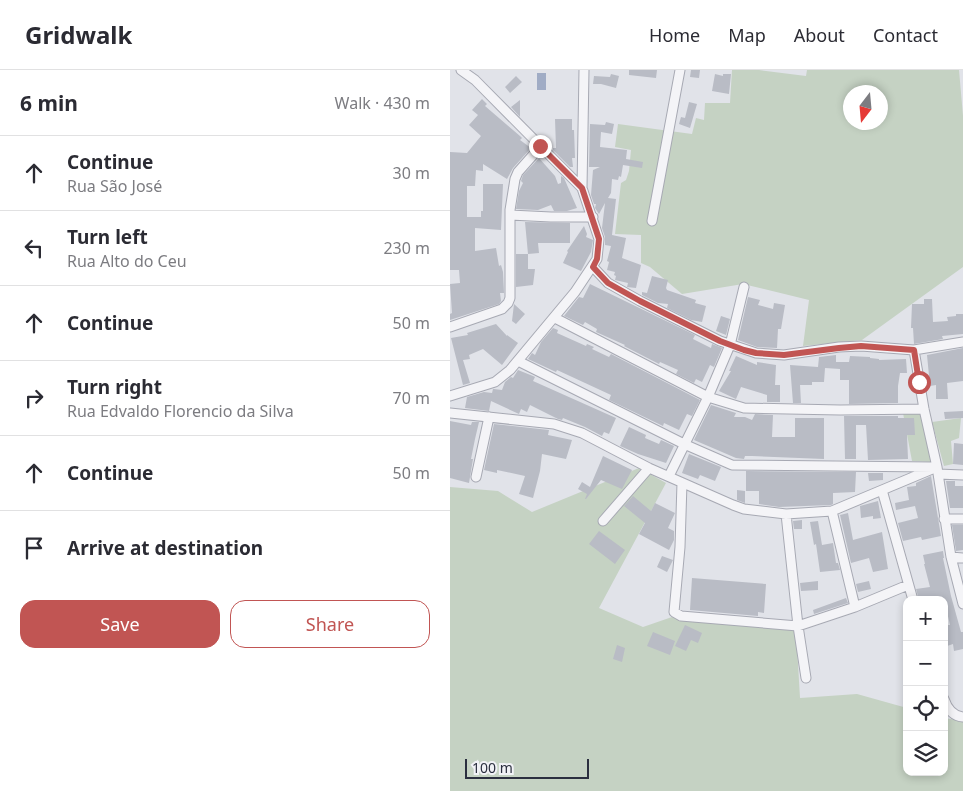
<!DOCTYPE html>
<html lang="en">
<head>
<meta charset="utf-8">
<style>
	:root { --surface:#fff; --page:#f2f2f3; --text:#2b2b33; --muted:#7c7c81; --line:#e1e1e2; --accent:#c15553 }
	body { margin:0; font-family:"Noto Sans",sans-serif; background:var(--page); color:var(--text) }
	.controls { position:absolute; right:15px; bottom:15px; display:grid; overflow:hidden; border-radius:10px; box-shadow:0 2px 8px #0003 }
	.controls button { width:45px; height:45px; display:grid; place-items:center; padding:0; border:0; border-bottom:1px solid var(--line); background:var(--surface); color:var(--text); font:25px sans-serif }
	.compass { position:absolute; left:393px; top:15px; width:45px; height:45px; border-radius:50%; background:var(--surface); box-shadow:0 2px 8px #0003; rotate:196deg }
	.scale { position:absolute; left:15px; bottom:12px; width:124px; box-sizing:border-box; padding-left:5px; border:2px solid #2b2f3f; border-top:0; font-size:14px; line-height:18px; white-space:nowrap; color:#2b2f3f; -webkit-text-stroke:4px #f1f2f6; paint-order:stroke }
	.stop { position:absolute; width:15px; height:15px; margin:-11px; border:4px solid #c15553; border-radius:50%; background:#fff }
	.stop.end { background:#c15553; border-color:#fff; box-shadow:0 1px 5px #0008 }
	.list { margin:0; padding:0; list-style:none }
	h2 { display:flex; justify-content:space-between; align-items:center; height:65px; margin:0; padding:0 20px; font-size:21px }
	h2 small { font-size:16px; font-weight:400; color:var(--muted) }
	.list li { display:grid; grid-template-columns:32px 1fr auto; gap:15px; align-items:center; box-sizing:border-box; height:75px; padding:0 20px; border-top:1px solid var(--line) }
	.list b { display:block; font-size:19px; white-space:nowrap }
	.list p { margin:0; font-size:16px; white-space:nowrap; color:var(--muted) }
	.list em { font-size:16px; font-style:normal; color:var(--muted) }
	.actions { display:flex; gap:10px; padding:15px 20px }
	.actions a { flex:1; padding:11px 0; border:1px solid var(--accent); border-radius:15px; text-align:center; font-size:18px; color:var(--accent) }
	.actions .main { background:var(--accent); color:#fff }
	.icon { flex:none; width:28px; height:28px; fill:none; stroke:currentColor; stroke-width:2; stroke-linecap:round; stroke-linejoin:round }
	.map { position:relative; flex:none; width:513px; height:721px; overflow:hidden }
	header { display:flex; align-items:center; gap:30px; box-sizing:border-box; height:70px; padding:0 25px; background:var(--surface); border-bottom:1px solid var(--line) }
	header strong { font-size:24px }
	nav { display:flex; gap:28px; margin-inline-start:auto; font-size:18px }
	main { display:flex }
	aside { flex:1; background:var(--surface) }
	.map>svg:first-child { display:block }
	.green { fill:#c5d2c3; fill-rule:evenodd }
	.water { fill:#a0acc5 }
	.building { fill:#b9bcc5 }
	.lines { fill:none; stroke-linecap:round; stroke-linejoin:round }
	.minor-casing { stroke:#a7a9b3; stroke-width:11 }
	.minor { stroke:#f4f4f7; stroke-width:9 }
	.route { stroke:#c15553; stroke-width:6 }
</style>
</head>
<body>
<header>
<strong>Gridwalk</strong>
<nav><a>Home</a><a>Map</a><a>About</a><a>Contact</a></nav>
</header>
<main>
<aside>
<h2>6 min<small>Walk · 430 m</small></h2>
<ul class="list">
<li><svg class="icon" aria-label="ahead" viewBox="0 0 24 24"><path d="M12 20V5M6 11l6-6 6 6"/></svg><div><b>Continue</b><p>Rua São José</p></div><em>30 m</em></li>
<li><svg class="icon" aria-label="left" viewBox="0 0 24 24"><path d="M17 20v-9H6M10 6l-5 5 5 5"/></svg><div><b>Turn left</b><p>Rua Alto do Ceu</p></div><em>230 m</em></li>
<li><svg class="icon" aria-label="ahead" viewBox="0 0 24 24"><path d="M12 20V5M6 11l6-6 6 6"/></svg><div><b>Continue</b></div><em>50 m</em></li>
<li><svg class="icon" aria-label="right" viewBox="0 0 24 24"><path d="M7 20v-9h11M14 6l5 5-5 5"/></svg><div><b>Turn right</b><p>Rua Edvaldo Florencio da Silva</p></div><em>70 m</em></li>
<li><svg class="icon" aria-label="ahead" viewBox="0 0 24 24"><path d="M12 20V5M6 11l6-6 6 6"/></svg><div><b>Continue</b></div><em>50 m</em></li>
<li><svg class="icon" aria-label="arrive" viewBox="0 0 24 24"><path d="M6 21V4h12l-3 4 3 4H6"/></svg><div><b>Arrive at destination</b></div></li>
</ul>
<div class="actions"><a class="main">Save</a><a>Share</a></div>
</aside>
<div class="map">
<svg width="513" height="721" viewBox="0 0 513 721">
	<rect width="100%" height="100%" fill="#e1e3e9"/>
	<path class="green" d="M282 0H309L356 6 357 0H509L513 46V197L412 270 353 276 359 230 293 214 232 224 200 197 191 193V165L165 164 171 113 176 110 179 101 181 80 165 77 168 54 242 64 246 48 254 50 255 33H280ZM400 22H430V52H400Z
		M453 343H470L481 392 462 391Z
		M511 348 509 368 501 371 503 394 494 396 482 352Z
		M189 398 216 413 149 538 193 557 222 547 263 553 346 560 350 628 407 624 457 638V702H494V648L513 651V721H0V417L48 421 82 442Z"/>
	<path class="water" d="M87 3H96V20H87Z"/>
	<path class="building" d="M179 0H207L206 8 179 5Z
		M241 0H250L249 8 240 7Z
		M161 4 169 6 166 18 151 14H143L144 6 160 7Z
		M265 4 273 6V4H281L279 24 262 21Z
		M66 6 72 12 60 23 55 17Z
		M32 29 37 34 35 36 70 66 72 68 70 70 81 78 63 98 57 109 33 94V101L26 100 25 116H17V147H31V141H33V114H53L51 160 25 158V181L46 178 49 196 51 195 53 202 54 223H50L51 231 49 234 0 250V244L2 243 0 214 10 213 9 200H0V82L17 83 31 66 19 55 28 45 22 40Z
		M70 30V47L61 37Z
		M239 32 247 34 240 58 229 54 231 47 235 48Z
		M105 49H122V60H124L125 88H122L123 97H120L103 80V78H106Z
		M156 52 164 54 162 64 151 62 150 77 177 80 176 89 193 92 192 98 173 95 171 107 169 106 168 110 162 109 161 123 158 128 166 129 162 165 176 168 172 188 191 195 186 218 177 217 178 213 165 210 166 206 164 205 165 202 157 200 159 192 157 191 161 176 155 175V167L152 158 155 133 149 144 145 138 146 134H144L141 125 143 100 150 97H139L140 54 155 55Z
		M89 88 105 106 108 114 111 113V106L114 108 127 138 117 141H104L101 135 88 140 66 139 69 121 73 113 71 111 73 105Z
		M75 152 120 153V173H88L89 183 78 184Z
		M134 156 137 164 136 167 143 170 141 182 131 201 113 193 118 182 117 181Z
		M66 184H78V199H85L83 215 66 217Z
		M202 206 218 210 216 218 217 220 246 230 245 233 256 236 252 252 241 250 217 238 218 234 208 233 192 225V222L197 223Z
		M140 214 245 265 243 269 261 278 262 274 272 278 264 297 260 295 252 312 246 309 244 313 226 304 228 300 210 292 209 294 174 276 175 275 146 262 147 259 135 252 133 255 114 246 129 227 133 228Z
		M298 227 310 230 308 235 323 239 324 233 335 235 331 259H328L327 278 307 277 288 270Z
		M474 229H482L483 252 498 251 497 247 506 246V244H513V264L492 266 493 269 464 274 463 258H461L462 234H474Z
		M64 234 75 244 66 254 62 251Z
		M271 246 280 249 276 265 266 261Z
		M46 254 57 266V265L68 273 52 295 33 279 19 285 20 289 13 290 20 313 13 315 1 268 18 265 17 263Z
		M103 258 108 260 107 263 136 276 137 274 144 277 142 279 159 287 161 284 250 330 242 346 237 344 229 360 214 353 213 356 159 330 161 325 107 300 106 302 78 289 82 283 85 285 91 272Z
		M513 278V311L497 313 498 329H486V315L480 316 477 285Z
		M386 285V292H399L400 286 420 287V288L429 289V290L456 289 457 303H450L448 316V333L399 334V310H390V299L375 298 374 312H362V315H350L351 333H343L340 295 368 297 369 287Z
		M286 286 307 295V292L326 295 325 315H330V332H317V325L291 317 286 329 269 321 281 301H279Z
		M68 300 83 306 85 307 83 311 166 348 159 364 154 362 152 366 135 357 113 348 112 350 108 349 80 335 77 342 71 339 69 344 41 331 39 341 15 338 17 327 34 322 42 323 43 319H44L52 320 55 312 61 307 63 308Z
		M261 335 286 343 284 347H295L302 350 305 344 323 345 322 367H345V348H374V389L302 386H295L294 389 286 388 244 370Z
		M513 341V348L495 349 494 342Z
		M394 346H448V348H464L465 365H457L458 389 418 390 416 355H406V389H395Z
		M0 351 21 355 22 352H29L25 369 21 389H23L19 413 0 408Z
		M44 354 99 360 98 365 122 370 116 389 92 384 90 401 83 428 69 424 75 406 47 400V403L34 400Z
		M179 357 196 365 195 368 209 374 211 370 224 376 216 393 188 384 170 376Z
		M504 373 513 374V395L503 394Z
		M239 384 271 397 265 411 250 405 248 409 232 403Z
		M153 386 182 400 172 419 151 410 136 429H135L137 424 128 419 132 412 140 417Z
		M296 401 406 402 405 422 383 423V434L381 435 329 437 309 434V421H296Z
		M418 403H433V410L419 411Z
		M481 406 491 466 472 470 471 467 453 471 448 453 468 448 465 436 446 440 445 433 459 430 457 417 466 416V413Z
		M496 411H505V416H513V438H500Z
		M287 420 295 421V433L287 430Z
		M183 426 201 441 205 433 225 443 218 458 224 461V470L219 480 189 464 195 453 174 436Z
		M428 431 431 448 423 449V446L411 448 410 436Z
		M398 443 403 470 432 462 438 499 423 502 419 488 401 493 390 445Z
		M352 450V459H344L343 451Z
		M368 451 372 475 383 473 386 493H388L390 500 370 502 366 474 364 475 360 452Z
		M502 455H513V480L506 481Z
		M149 461 175 480 165 494 139 474Z
		M493 481 494 488H493L501 526 511 562H513V579L504 581 503 574 497 576 495 566 497 565 496 555H500L497 542 494 543V530H469L466 519 480 517 474 494H475L473 485Z
		M212 486 223 490 217 502 207 497Z
		M242 508 316 514 314 543 308 542V546L240 540Z
		M368 511V520L351 521 350 513Z
		M419 511 421 519 408 522 406 514Z
		M396 528 398 533 364 544 363 540Z
		M235 555 252 563 248 573 241 570 236 581 225 576Z
		M203 562 225 571 220 585 197 576Z
		M167 575 175 578 172 592 163 589Z"/>
	<g class="lines">
		<defs>
			<path id="minor" d="M11 0 25 10 132 118
				M60 145 101 147H143
				M202 151 230 0
				M143 197 158 213 190 231 270 271 306 283 334 285 389 277 411 276 464 280 513 272
				M105 248 258 327 294 338 390 340 474 339
				M0 257 52 239 58 233 60 228V140L65 109 68 102 91 76
				M464 280 474 339 487 397 501 487 513 534
				M68 291 234 374 282 395 483 397
				M0 326 45 312 60 300 125 222 147 189 149 169 132 118 134 0
				M0 343 104 354 132 363 199 398 283 435 294 439 336 444 382 441 487 397
				M488 404 513 405
				M219 406 258 327 280 275 294 217
				M26 407 39 347
				M232 413 230 477 224 542 231 546 348 556 405 537 458 515
				M432 420 463 530
				M382 441 405 537
				M336 444 348 556 356 608
				M494 449H513
				M153 451 199 398
				M501 487 513 488
				M494 629C497 638 502 646 513 647"/>
		</defs>
		<use href="#minor" class="minor-casing"/>
		<use href="#minor" class="minor"/>
	</g>
	<g class="lines">
		<path class="route" d="M90 76 132 118 149 169 147 189 143 197 158 213 190 231 270 271 294 280 306 283 334 285 389 278 411 276 464 280 469 312"/>
	</g>
</svg>
<div class="controls">
<button>+</button>
<button>−</button>
<button><svg class="icon" aria-label="locate" viewBox="0 0 24 24"><circle cx="12" cy="12" r="6"/><path d="M12 2v4M12 18v4M2 12h4M18 12h4"/></svg></button>
<button><svg class="icon" aria-label="layers" viewBox="0 0 24 24"><path d="M12 4l9 5-9 5-9-5zM3 14l9 5 9-5"/></svg></button>
</div>
<svg class="compass" viewBox="-18 -18 36 36"><path d="M0-13l5 13h-10z" fill="#e53935"/><path d="M0 13l5-13h-10z" fill="#7c7c81"/></svg>
<div class="scale">100 m</div>
<div class="stop" style="left:469px;top:312px"></div>
<div class="stop end" style="left:90px;top:76px"></div>
</div>
</main>
</body>
</html>
